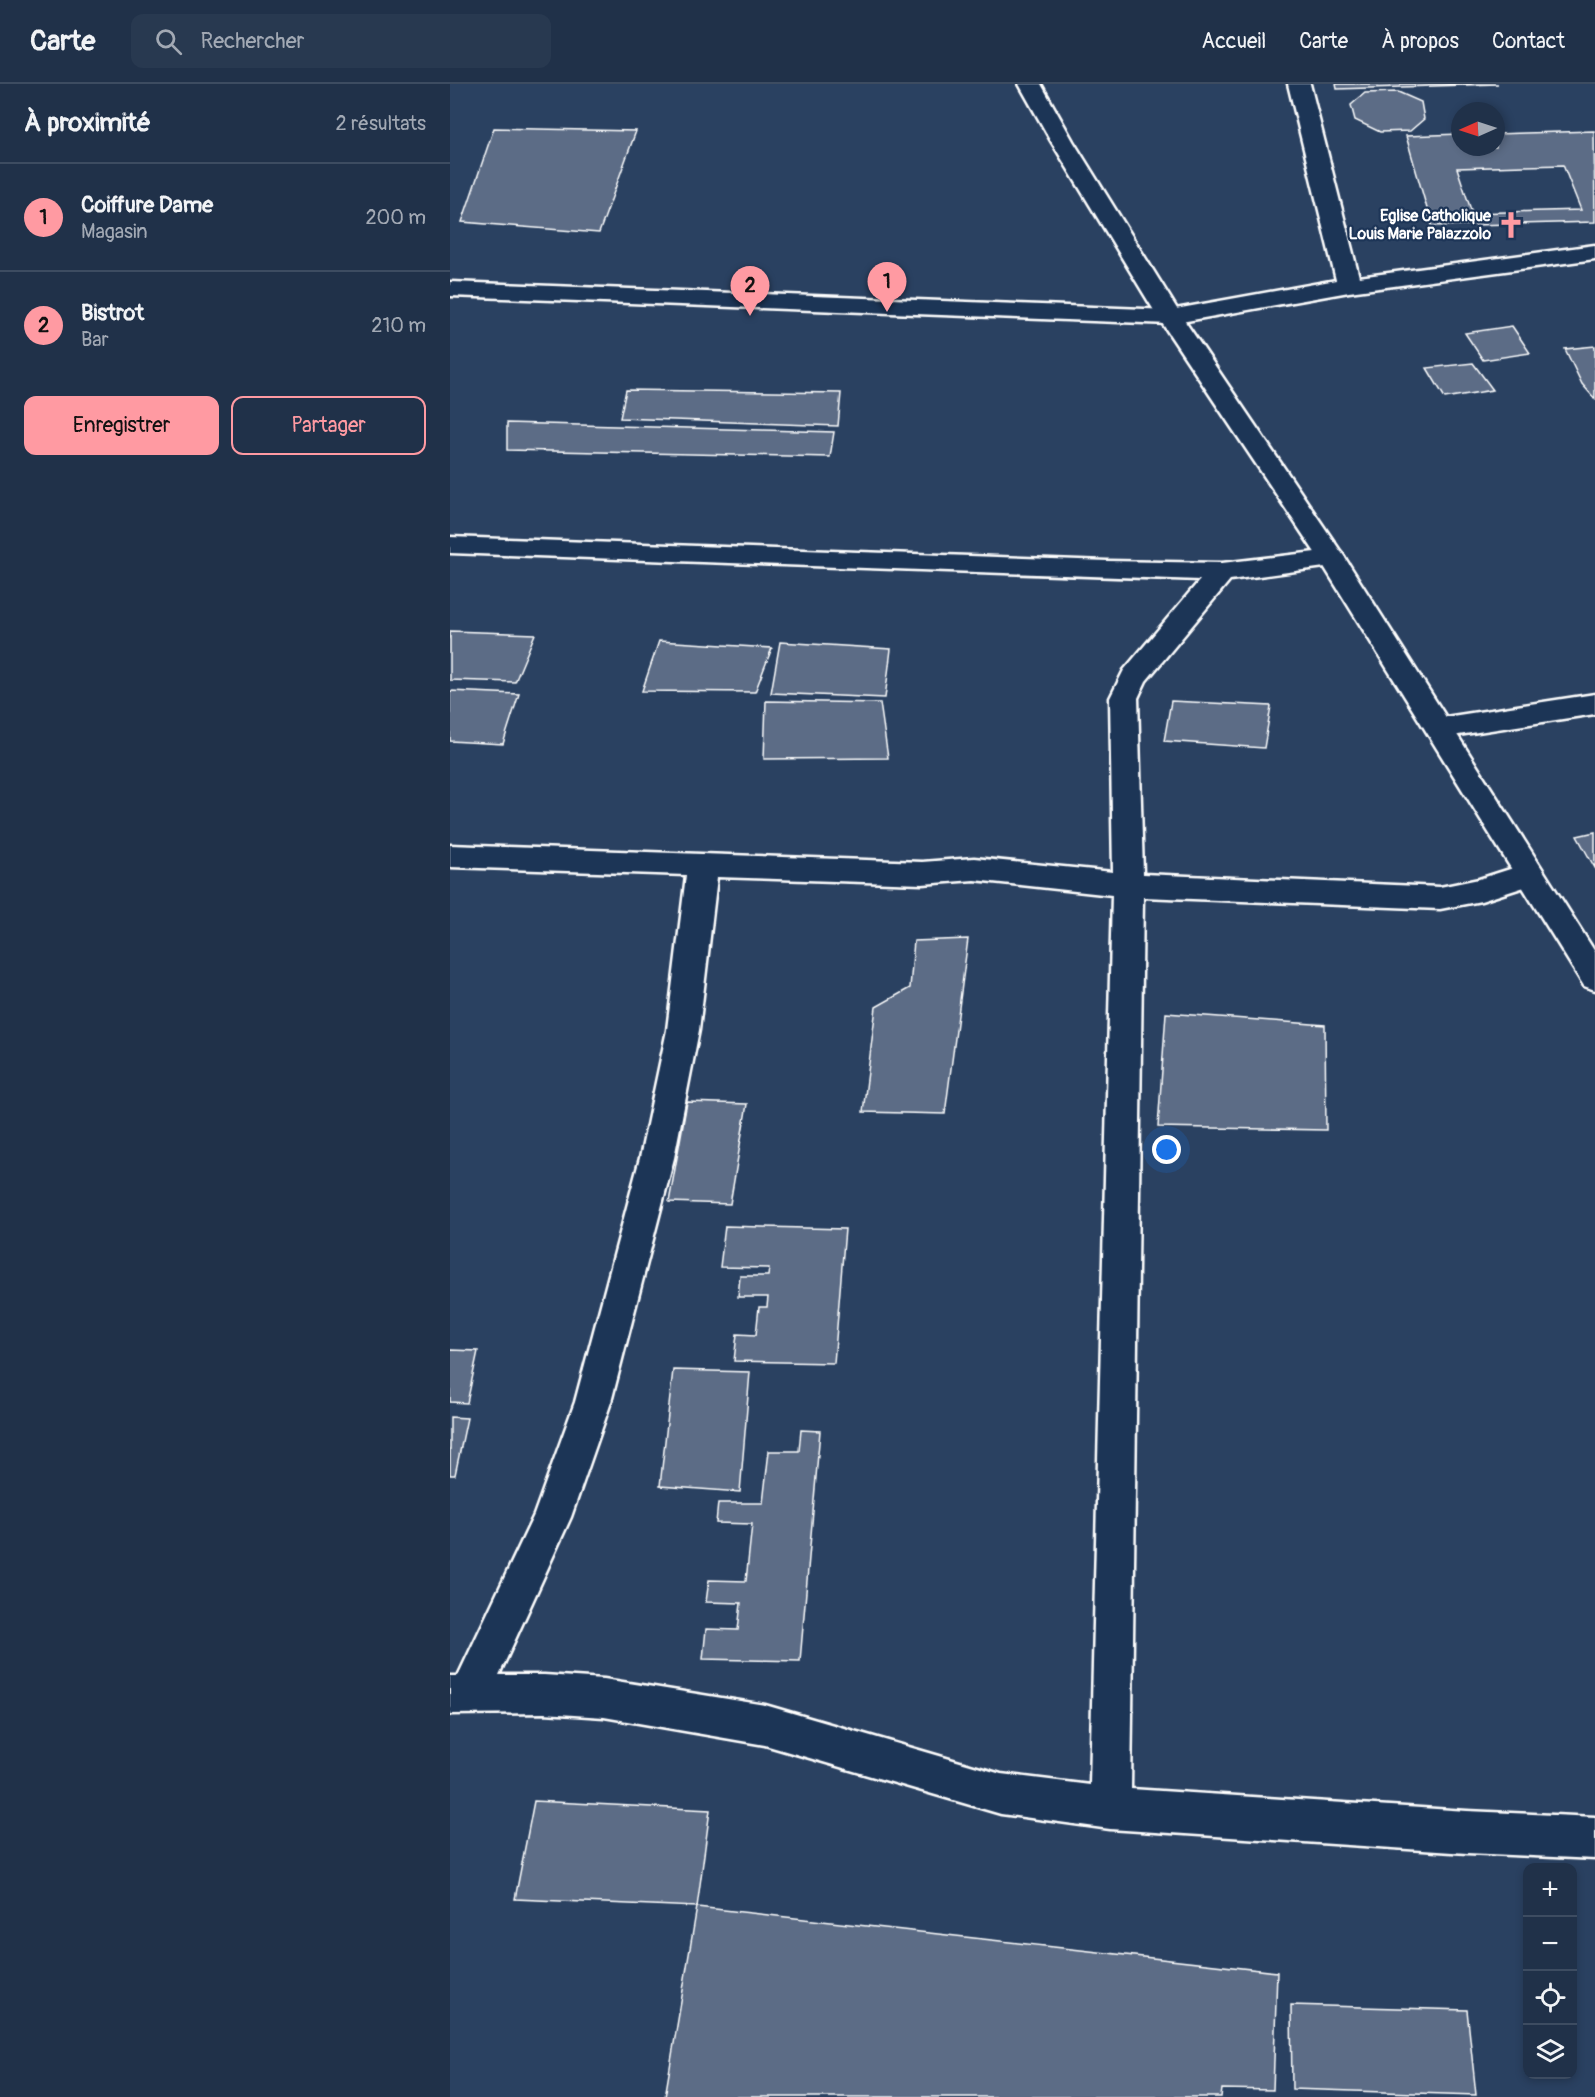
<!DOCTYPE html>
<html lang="fr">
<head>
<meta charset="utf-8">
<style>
	:root { --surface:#203149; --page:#283950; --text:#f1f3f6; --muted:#a2a9b4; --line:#3d4c61; --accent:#ff9aa2 }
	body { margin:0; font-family:Pangolin,sans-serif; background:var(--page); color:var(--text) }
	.controls { position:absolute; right:18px; bottom:18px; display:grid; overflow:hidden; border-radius:12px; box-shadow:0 3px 9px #0003 }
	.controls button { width:54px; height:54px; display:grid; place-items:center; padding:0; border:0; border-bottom:2px solid var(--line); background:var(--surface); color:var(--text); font:30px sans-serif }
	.compass { position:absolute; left:1001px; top:18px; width:54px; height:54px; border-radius:50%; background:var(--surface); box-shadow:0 3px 9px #0003; rotate:267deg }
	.you { position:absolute; left:717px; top:1066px; width:21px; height:21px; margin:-15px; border:4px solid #fff; border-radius:50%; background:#1a73e8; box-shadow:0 0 0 9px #1a73e833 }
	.badge { display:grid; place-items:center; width:39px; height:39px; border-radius:50%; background:var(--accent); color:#111; font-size:20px; font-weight:700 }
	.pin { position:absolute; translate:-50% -50px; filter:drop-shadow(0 2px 3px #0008) }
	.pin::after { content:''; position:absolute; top:32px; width:21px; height:18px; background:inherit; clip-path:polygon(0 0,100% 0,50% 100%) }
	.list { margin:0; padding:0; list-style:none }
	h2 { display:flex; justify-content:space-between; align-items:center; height:78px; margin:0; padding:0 24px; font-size:26px }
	h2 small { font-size:20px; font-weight:400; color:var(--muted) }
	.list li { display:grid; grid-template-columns:39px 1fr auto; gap:18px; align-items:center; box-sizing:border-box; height:108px; padding:0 24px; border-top:2px solid var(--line) }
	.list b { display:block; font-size:22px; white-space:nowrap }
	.list p { margin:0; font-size:20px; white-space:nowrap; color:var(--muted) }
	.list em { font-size:20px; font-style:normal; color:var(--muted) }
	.actions { display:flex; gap:12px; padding:18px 24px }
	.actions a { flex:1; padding:14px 0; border:2px solid var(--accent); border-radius:12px; text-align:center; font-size:21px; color:var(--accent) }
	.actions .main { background:var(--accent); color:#111 }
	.icon { flex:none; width:33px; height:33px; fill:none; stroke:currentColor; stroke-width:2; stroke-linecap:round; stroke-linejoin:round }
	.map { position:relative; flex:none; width:1145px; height:2013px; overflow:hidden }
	header { display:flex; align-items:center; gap:36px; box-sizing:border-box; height:84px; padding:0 30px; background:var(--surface); border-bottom:2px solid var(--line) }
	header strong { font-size:28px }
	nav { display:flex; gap:33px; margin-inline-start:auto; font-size:21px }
	.search { width:420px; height:54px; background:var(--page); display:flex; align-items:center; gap:15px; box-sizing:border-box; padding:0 21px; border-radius:12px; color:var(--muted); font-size:22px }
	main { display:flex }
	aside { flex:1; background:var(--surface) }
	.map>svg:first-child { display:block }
	.building { fill:#5b6c86; stroke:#fff; stroke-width:1.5; fill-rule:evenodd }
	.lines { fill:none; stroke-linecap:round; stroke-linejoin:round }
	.street-casing { stroke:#fff; stroke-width:5 }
	.secondary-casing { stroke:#fff; stroke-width:5 }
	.street { fill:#1d3557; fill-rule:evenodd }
	.secondary { fill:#1d3557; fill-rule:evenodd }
	.labels { text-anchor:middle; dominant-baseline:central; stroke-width:4.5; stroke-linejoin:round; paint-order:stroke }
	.far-poi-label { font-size:16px; font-weight:bold; fill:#fff; stroke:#1d3557; text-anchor:end }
</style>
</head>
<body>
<header>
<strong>Carte</strong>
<div class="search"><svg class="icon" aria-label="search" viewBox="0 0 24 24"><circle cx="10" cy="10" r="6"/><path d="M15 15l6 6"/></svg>Rechercher</div>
<nav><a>Accueil</a><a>Carte</a><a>À propos</a><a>Contact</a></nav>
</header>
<main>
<aside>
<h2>À proximité<small>2 résultats</small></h2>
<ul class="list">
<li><span class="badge">1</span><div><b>Coiffure Dame</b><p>Magasin</p></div><em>200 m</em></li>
<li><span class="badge">2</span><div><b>Bistrot</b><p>Bar</p></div><em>210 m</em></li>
</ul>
<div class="actions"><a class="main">Enregistrer</a><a>Partager</a></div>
</aside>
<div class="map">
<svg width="1145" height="2013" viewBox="0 0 1145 2013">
	<rect width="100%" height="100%" fill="#2a4161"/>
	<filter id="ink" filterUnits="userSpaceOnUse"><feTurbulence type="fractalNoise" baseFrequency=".0167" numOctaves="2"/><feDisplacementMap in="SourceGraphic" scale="12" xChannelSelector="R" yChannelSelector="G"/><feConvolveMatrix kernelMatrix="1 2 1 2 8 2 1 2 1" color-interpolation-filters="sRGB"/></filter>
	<g filter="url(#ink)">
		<path class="building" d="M886 0H1048L887 5Z
			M948 8 971 18 974 35 960 47 930 48 905 36 901 21 915 9Z
			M44 44 186 47 149 149 12 138Z
			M1144 47 1145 138 982 142 956 52 1010 50V63H1046V50ZM1113 81 1131 126 1022 129 1007 84Z
			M1062 242 1080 269 1033 276 1015 249Z
			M1145 262V315L1132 300 1115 265Z
			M1023 279 1043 306 995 314 977 284Z
			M176 306 391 309 388 342 170 334Z
			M57 339 384 348 380 373 57 366Z
			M0 547 85 550 65 598 0 596Z
			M209 557 322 564 305 608 192 607Z
			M330 558 441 565 435 614 321 609Z
			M0 607 69 610 53 660 0 657Z
			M316 617 430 619 438 674 314 675Z
			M721 617 821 622 814 664 714 657Z
			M1145 748V784L1127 752Z
			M518 855 495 1030 413 1028 426 923 460 904 464 857Z
			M716 929 875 941 876 1046 708 1043Z
			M237 1018 297 1020 280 1120 219 1118Z
			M275 1142 395 1145 384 1279 284 1277 287 1250 306 1251 309 1223H317L318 1213H288L290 1192H318L319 1184 270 1183Z
			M0 1266 28 1267 17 1319 0 1318Z
			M223 1286 300 1288 290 1408 210 1402Z
			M0 1333 17 1334 5 1391H0Z
			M351 1346 370 1347 350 1577 253 1575 256 1545 288 1546 291 1519 256 1518 259 1496 296 1497 302 1440 266 1439 268 1419H313L319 1367H349Z
			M84 1717 260 1726 247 1823 65 1815Z
			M247 1823 827 1888 823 2006 772 2005 771 2013H215Z
			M841 1921 1017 1926 1026 2011 842 2005Z"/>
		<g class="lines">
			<defs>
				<path id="street" d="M838 0H860L909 193 1145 161V175L899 208 720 240 0 212V198L720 226 886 196Z
					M0 453 657 477 772 479 882 466 891 468 895 474 891 480 882 482 780 496 696 597 688 614 693 790 990 803 1029 795 1079 779 1090 782 1094 790 1090 798 1031 817 990 825 693 813 681 1705 1017 1727 1145 1733V1775L1017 1769 660 1745 551 1730 315 1661 154 1633 94 1629 0 1630V1592H8L84 1431 125 1318 190 1074 217 946 236 791 0 783V761L472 778 524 774 663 788 660 614 674 586 750 496 0 469ZM267 793 472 800 524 796 662 811 640 1701 551 1690 315 1621 154 1595 94 1591H49L121 1433 161 1318 224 1074 249 946Z
					M1145 610V630L989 654 979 651 975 644 979 637 989 634Z"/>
				<path id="secondary" d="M569 0H591L623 57 732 233 895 474 1145 868V906L1134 902 870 476 708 233 601 57Z"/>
			</defs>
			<use href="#street" class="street-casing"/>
			<use href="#secondary" class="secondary-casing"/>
			<use href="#street" class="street"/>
			<use href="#secondary" class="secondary"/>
		</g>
	</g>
	<defs>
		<symbol id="church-bare" viewBox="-9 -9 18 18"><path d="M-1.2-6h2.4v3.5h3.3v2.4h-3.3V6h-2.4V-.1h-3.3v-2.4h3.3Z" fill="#ff9aa2" stroke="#1d3557" stroke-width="2.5" paint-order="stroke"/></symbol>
	</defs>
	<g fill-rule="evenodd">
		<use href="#church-bare" x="1042" y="122" width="38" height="38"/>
	</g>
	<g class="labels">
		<g class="far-poi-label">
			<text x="1041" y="132">Eglise Catholique<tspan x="1041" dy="18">Louis Marie Palazzolo</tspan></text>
		</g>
	</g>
</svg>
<div class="controls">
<button>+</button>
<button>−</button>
<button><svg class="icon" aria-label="locate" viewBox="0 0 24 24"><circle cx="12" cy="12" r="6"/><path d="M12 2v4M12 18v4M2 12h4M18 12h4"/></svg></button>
<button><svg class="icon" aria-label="layers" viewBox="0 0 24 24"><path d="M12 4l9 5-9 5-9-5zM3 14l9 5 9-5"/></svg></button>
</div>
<svg class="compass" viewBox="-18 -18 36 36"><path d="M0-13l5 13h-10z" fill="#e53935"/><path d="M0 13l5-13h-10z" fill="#a2a9b4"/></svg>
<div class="you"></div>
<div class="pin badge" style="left:437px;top:228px">1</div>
<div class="pin badge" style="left:300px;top:232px">2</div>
</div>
</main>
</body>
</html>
